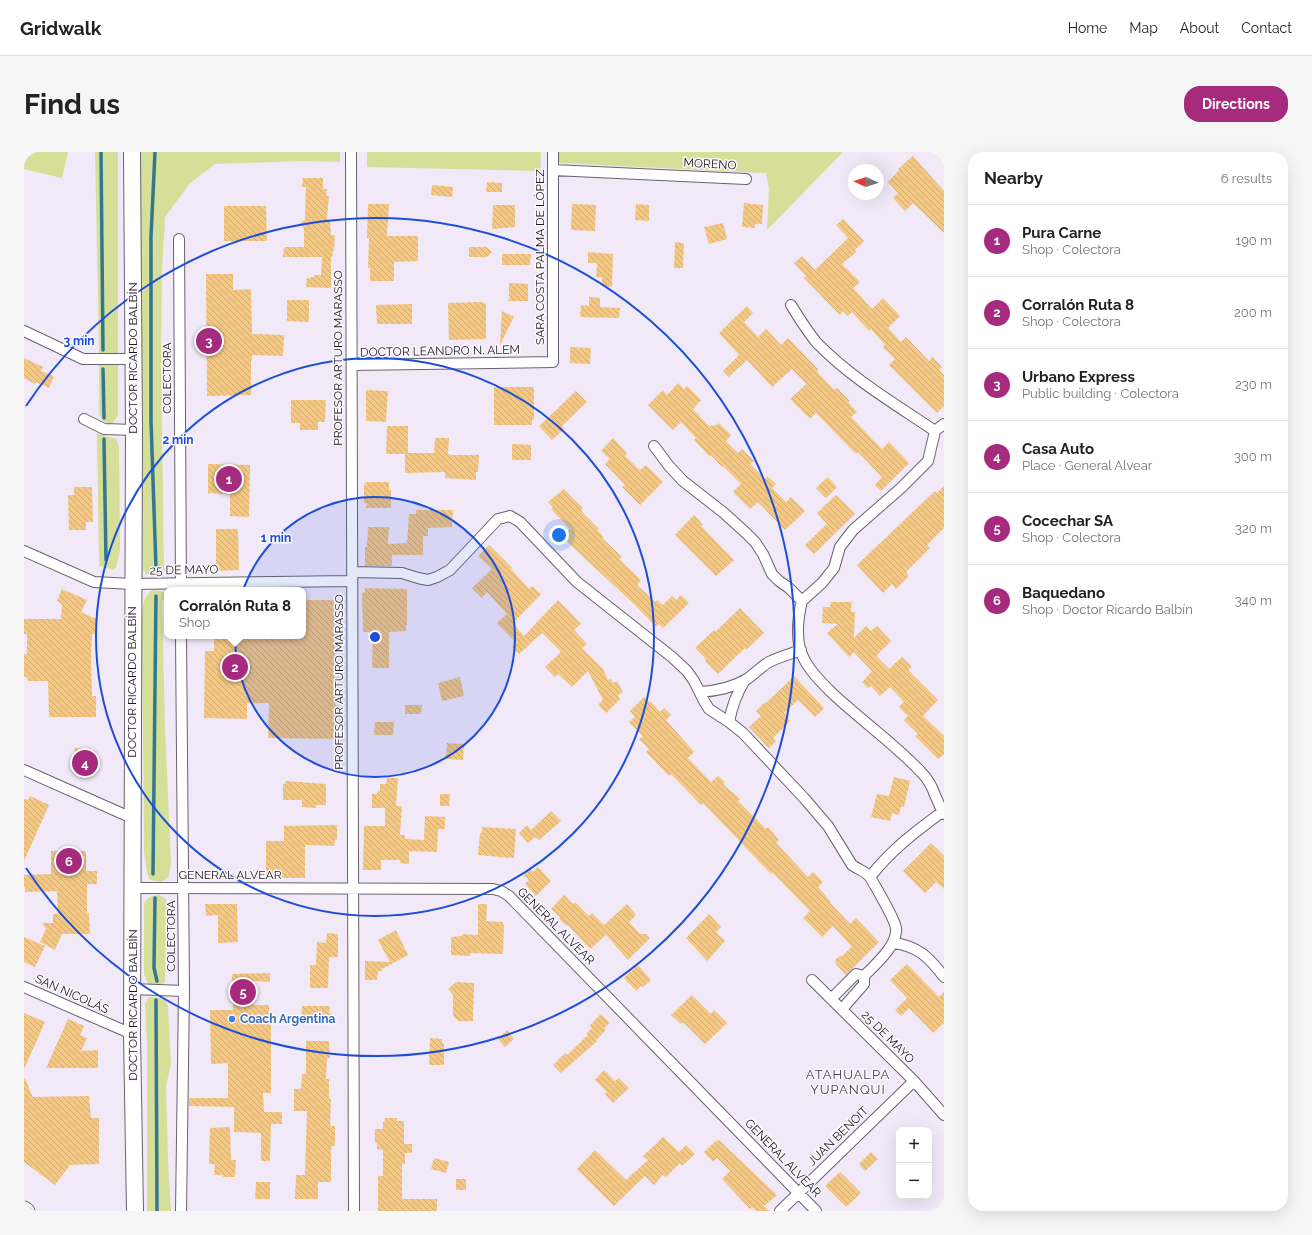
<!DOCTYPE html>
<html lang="en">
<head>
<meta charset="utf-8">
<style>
	:root { --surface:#fff; --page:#f6f6f6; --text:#222; --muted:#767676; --line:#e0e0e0; --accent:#a62a7d }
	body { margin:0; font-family:Raleway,sans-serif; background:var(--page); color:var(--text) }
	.controls { position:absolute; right:12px; bottom:12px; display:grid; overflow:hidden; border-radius:8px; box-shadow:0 4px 16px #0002 }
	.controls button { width:36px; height:36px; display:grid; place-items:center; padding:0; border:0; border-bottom:1px solid var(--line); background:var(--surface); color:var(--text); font:20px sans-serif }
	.compass { position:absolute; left:824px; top:12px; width:36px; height:36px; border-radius:50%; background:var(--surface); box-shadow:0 4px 16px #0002; rotate:273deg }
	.you { position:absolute; left:535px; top:383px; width:14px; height:14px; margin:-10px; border:3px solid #fff; border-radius:50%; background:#1a73e8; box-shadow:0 0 0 6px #1a73e833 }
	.badge { display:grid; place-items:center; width:26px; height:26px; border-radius:50%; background:var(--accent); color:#fff; font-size:13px; font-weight:700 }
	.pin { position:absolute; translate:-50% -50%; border:2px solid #fff; box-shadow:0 1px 4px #0006 }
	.popup { position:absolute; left:140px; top:435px; width:142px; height:52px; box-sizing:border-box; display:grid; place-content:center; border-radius:8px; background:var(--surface); filter:drop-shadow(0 1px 3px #0005); font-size:13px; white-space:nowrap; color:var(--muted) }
	.popup b { font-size:15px; color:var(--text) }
	.popup::after { content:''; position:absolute; left:50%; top:100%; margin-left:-8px; border:8px solid transparent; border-top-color:var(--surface) }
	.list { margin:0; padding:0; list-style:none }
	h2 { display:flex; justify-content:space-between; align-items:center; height:52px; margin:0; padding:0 16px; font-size:17px }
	h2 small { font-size:13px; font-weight:400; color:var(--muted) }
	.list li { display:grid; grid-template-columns:26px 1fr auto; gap:12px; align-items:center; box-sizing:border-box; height:72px; padding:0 16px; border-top:1px solid var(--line) }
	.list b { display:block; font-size:15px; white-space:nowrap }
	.list p { margin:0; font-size:13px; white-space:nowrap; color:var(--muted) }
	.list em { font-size:13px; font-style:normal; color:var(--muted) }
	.map { position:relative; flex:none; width:920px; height:1059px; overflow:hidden; border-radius:16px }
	header { display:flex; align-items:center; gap:24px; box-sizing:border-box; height:56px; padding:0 20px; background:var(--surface); border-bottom:1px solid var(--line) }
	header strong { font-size:19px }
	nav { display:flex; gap:22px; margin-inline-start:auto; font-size:14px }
	.intro { display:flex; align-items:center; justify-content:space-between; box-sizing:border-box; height:96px; padding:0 24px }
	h1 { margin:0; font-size:28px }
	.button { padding:10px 18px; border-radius:16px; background:var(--accent); color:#fff; font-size:14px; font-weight:700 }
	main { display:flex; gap:24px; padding:0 24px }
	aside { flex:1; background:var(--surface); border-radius:16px; box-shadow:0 4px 16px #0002 }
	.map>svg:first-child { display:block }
	.grass { fill:#d5df97 }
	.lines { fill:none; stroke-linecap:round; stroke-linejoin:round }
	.stream { stroke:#34768f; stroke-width:3.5 }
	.building { fill:url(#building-back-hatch) }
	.street-casing { stroke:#69626f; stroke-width:12 }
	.secondary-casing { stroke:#69626f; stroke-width:17 }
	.primary-casing { stroke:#69626f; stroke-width:18 }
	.street { stroke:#fff; stroke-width:10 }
	.secondary { stroke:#fff; stroke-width:15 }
	.primary { stroke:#fff; stroke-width:16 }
	.ring { fill:none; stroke:#1d4ed8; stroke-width:2 }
	.shop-dot { fill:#3f7fe0; stroke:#fbf8fe; stroke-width:1.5 }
	.labels { text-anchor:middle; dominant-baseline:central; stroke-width:3; stroke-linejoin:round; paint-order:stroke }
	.street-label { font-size:12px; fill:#1c1a1f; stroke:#fbf8fe }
	.shop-label { font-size:12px; font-weight:bold; fill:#366cbe; stroke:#fbf8fe; text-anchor:start }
	.neighbourhood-label { font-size:13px; letter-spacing:1px; fill:#47414d; stroke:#fbf8fe }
	.centre { fill:#1d4ed8; stroke:#fbf8fe; stroke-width:2 }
	.ring-label { font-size:12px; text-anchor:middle; font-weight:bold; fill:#1d4ed8; stroke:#fbf8fe; stroke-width:3; stroke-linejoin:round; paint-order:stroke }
</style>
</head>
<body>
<header>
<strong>Gridwalk</strong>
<nav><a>Home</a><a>Map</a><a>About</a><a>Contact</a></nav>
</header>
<div class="intro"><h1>Find us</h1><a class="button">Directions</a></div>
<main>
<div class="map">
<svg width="920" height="1059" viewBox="0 0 920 1059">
	<defs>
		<pattern id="building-back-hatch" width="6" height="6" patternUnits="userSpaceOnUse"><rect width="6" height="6" fill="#f4c782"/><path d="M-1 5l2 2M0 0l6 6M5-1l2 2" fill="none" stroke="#d1aa70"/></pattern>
	</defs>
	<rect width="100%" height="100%" fill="#f1e9f8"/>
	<path class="grass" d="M0 0H44L38 26 0 17Z
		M71 0H94V264L87 273 79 269 75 262V194Z
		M114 0H316V10L280 9 191 12 166 31 141 65 138 118 137 199 140 418C135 423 129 423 122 422L119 417 118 267Z
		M343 0H517L516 19 343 15Z
		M534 0H819L743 78 745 36 742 21 534 11Z
		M73 281 92 287 95 294 96 399 92 415 90 418 75 414Z
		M129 438 136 439 141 441 142 445 138 449 141 575 147 712 145 724 138 730 126 728 123 722 120 699 118 469C119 458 118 443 129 438Z
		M135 743 142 747 143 758 141 830C137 834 130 834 124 832L120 822V751C124 744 128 744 135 743Z
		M128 845 141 847 144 854 147 912 142 934 144 1008 147 1059H123V895L121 852 124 846Z"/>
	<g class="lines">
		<path class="stream" d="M77 0 79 198
			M131 0 127 84V269L132 416
			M79 217 80 266
			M80 287 82 408
			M129 722 132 444
			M131 746 130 816 133 829
			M132 848 133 1059"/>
	</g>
	<path class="building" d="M889 4 920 39V81L889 51 881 59 869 46 874 41 864 30 875 18 874 17Z
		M279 26H299V37H303L302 44H305L303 67H306L307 83H311L310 99H309L308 105H307V136L282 135 283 126H287V125H290L291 123H297L298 105H259L260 95H280V76L275 72 281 68 282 35H278Z
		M463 30 478 31V40H462Z
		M408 33 429 35 428 45 407 43Z
		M720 51 739 53 738 72H731V76L718 75Z
		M344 52H365L363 84H394V109L370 110V129H346V116H344L345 86H343Z
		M548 52 572 53 571 79 547 78Z
		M612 52 625 53V69L611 68Z
		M469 53H491V75L468 77Z
		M200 54H242L243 89H200Z
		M819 67 840 89 831 98 832 100 818 112 836 130 829 136 848 157 859 146 876 164 864 176 877 190 882 185 905 209 908 205 918 215 915 218 920 223V254L913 261 865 213 871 207 859 195 861 193 847 177 845 179 828 160 824 164 819 159 816 163 780 126 782 124 770 111 778 104 791 118 824 86 812 73Z
		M699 71 703 87 685 92 680 75Z
		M651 90 660 91 659 116H650Z
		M445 95H463L468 100 463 105H445Z
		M564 100 589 102 588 135 578 134V125H572L573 111H564Z
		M478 102H507L506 113H478Z
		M182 122H209V138L227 137 228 182 260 183 259 204 228 203V208H227V243L183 244Z
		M485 131 504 132V149H484L486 144H485Z
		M565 145 576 146V155L596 156 595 166 556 165 557 153 565 154Z
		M263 148H285V170L263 169Z
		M458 150 462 152V187L425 188 424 151Z
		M388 152V172H353L352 153Z
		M723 154 729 161 720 170 734 185 742 177 757 193 764 186 794 217 793 219 795 222 810 238 813 236 826 249 824 250 833 260 827 265 858 297 865 290 885 311 857 339 851 333 858 325 834 300 832 302 792 261 787 266H785L766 247 782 232 768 217 748 235 723 208 705 225 699 219 715 203 695 181Z
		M478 159 490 165 476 193Z
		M546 195 567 196 566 212 546 211Z
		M0 206 19 215 17 219 30 224 25 236 12 230 11 232 0 226Z
		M654 231 660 237 663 234 677 248 669 257 685 274 693 273 695 271 707 283 702 289 714 301 718 297 730 309 726 312 741 327 743 324 752 332 748 336 762 350 767 345 781 359 761 378 734 350 726 357 709 340 717 332 699 314 698 315 687 303 686 305 670 288 672 286 657 270 649 278 624 253 639 238 643 243Z
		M470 235H510V269L508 267V273H470Z
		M342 238 364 239 362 270 342 269Z
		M552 239 563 250 538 274 540 277 528 288 515 274Z
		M267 248H302L301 270H294V278H276V271H267Z
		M363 274H384V301H410L411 286H425L424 302H426V303H455L454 320H452V328L421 326V320L381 321V302H362Z
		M589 286 603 301 601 304 616 318 622 313 639 330 616 353 598 335 601 333 581 312 586 307 577 299Z
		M488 292 507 293V308H488Z
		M184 312 226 313 225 365 206 364V342L184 341Z
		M804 325 813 335 802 346 792 336Z
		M343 330H365V338H367V356H342L343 352 340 351V333Z
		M920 334V376L903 393 906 396 882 420 885 424 872 437 868 432 859 441 833 413 911 339 913 341Z
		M50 335H68L69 370H62V378H45L44 343H50Z
		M540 337 559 356 557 359 575 377 573 378 580 385 578 386 598 405 595 407 617 428 613 433 631 450 633 448 639 453 648 444 652 448 657 443 665 451 639 476 635 472 632 475 612 454 538 385 546 377 527 357 529 355 524 350Z
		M812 343 831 362 790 402 781 393 803 372 793 361Z
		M392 358H429L428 375 404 376V384H399V403H368V414H341V395H343L344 375H365L364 392 383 391 385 362H392Z
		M670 363 679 373 677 374 710 408 692 424 651 383Z
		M192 377H214L215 418 192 419Z
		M465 393 488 416 487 417 505 437 508 434 517 442 489 471 500 484 534 448 557 472 550 478 563 492 558 496 579 517 584 528 587 527 589 531 593 529 599 540 594 543 596 547 582 561 574 553 579 548 564 519 548 535 534 522 531 525 521 515 537 500 518 481 495 502 488 495 492 491 473 471 483 462 463 440 458 446 448 436 468 417 454 404Z
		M341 436 383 437V473H382V479L365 480V516H348L349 480H339L338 441 341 440Z
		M38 437 63 448 57 460 72 467V482H68L67 502 68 544H72V565H25L24 529H4L3 525H0V502H3V482H0V467H37L38 452 33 449Z
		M279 448H310L311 552H312L313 587 244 586 245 551H223V567L180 566 181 499H190V484H279Z
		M807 450H828L827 460H831L830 486 842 474 847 479 853 474 867 489 852 504 865 517 878 505 888 515 884 518 914 548 899 564 920 584V602L914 607 891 584 894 582 880 568 884 564 875 555 880 550 866 535 856 544 847 534 844 536 838 530 848 519 830 500 825 505 803 481 814 472 798 471 799 455H806Z
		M716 456 740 481 722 498 721 496 694 522 681 509 682 507 671 496 690 478 691 480Z
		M770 524 800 556 791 565 774 548 760 561 766 569 749 586 752 589 745 596 725 575 737 564 732 559 741 550 742 551Z
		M436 525 440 544 418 549 414 531Z
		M620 545 625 550 626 549 636 560 640 556 647 563 642 568 670 600 664 606 687 630 694 624 701 630 699 632 716 647 714 649 742 677 744 675 755 688 752 691 784 725 789 720 799 730 794 735 807 750 806 751 826 772 832 766 855 790 822 823 812 812 811 808 814 805 818 804 828 795 809 774 798 785 779 766 786 759 748 720 747 722 679 651 677 653 647 622 645 624 622 600 625 597 615 587 619 584 605 570 611 565 606 559Z
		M381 553H398L397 562H381Z
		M351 570H370L369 583H350Z
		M423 591 440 592 439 608 422 607Z
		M51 596H67V625H56L51 618Z
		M870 625 886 629 880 655 877 654 875 663 868 661 866 669 847 665 853 642 865 644Z
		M363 626H374L372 654H378L376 683H381V687L400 688 401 664 421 665V677H414L413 700 385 699V712L376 711V708H357V718H339L340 674H361V656H348V642H353L354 639H356V632H362Z
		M262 629 302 632V653H292V656L278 655V648H259V632H261Z
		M416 642H426L425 654H416Z
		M6 644 25 653 0 709V647L4 648Z
		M527 659 537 669 515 688 511 685 504 691 495 681 503 673 507 678Z
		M313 673V688H311L310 694 281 693V726H242V689H260V674Z
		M458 675 492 677 490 706 454 703 456 681H458Z
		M907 691 920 704V737L912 730 901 741 879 719Z
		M27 699H62V719H73V732H63V761H65L66 782H38L31 798 16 790 22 777 18 771H29V762H34L33 739 1 740V735H0V723L27 722Z
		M514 715 527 729 512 744 501 732 505 728 500 723 506 717 509 720Z
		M540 743 549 752 551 750 565 764 568 761 580 773 603 752 612 763 605 770 616 782H622L626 786 604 808 582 783 566 797 544 773 543 774 535 767 536 765 527 757Z
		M181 752H213L214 790 194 791V763L182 764Z
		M454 752H463L462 769 479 770V773H480L479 802 446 801V804L427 803V785L438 784V782L454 783Z
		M685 762 697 775 692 780 701 789 683 809 662 786Z
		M372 778 384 803 358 817V819H354L353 828H341V809L366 810 354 788Z
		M303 781 314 782V805H305L304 836H286V813H292L293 790 302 791Z
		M0 785 21 794 11 815 0 810Z
		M883 812 915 845 920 840V871L909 881 885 856 877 864 871 858 883 846 866 828Z
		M614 813 627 828 619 835 617 834 612 839 600 826Z
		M246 821V830L229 829V853H245V872H247V941H239L240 960H258V972H247L246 1009H237V981L210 980V955L165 954V946H204V911L187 912 186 858H209L208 822Z
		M432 830 450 831 449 869H434L429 864V843L424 837Z
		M668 843 687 862 690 858 703 871 681 892 659 870 657 872 647 863Z
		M278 854H306L305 861H307V871H277Z
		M0 861 21 870 0 917Z
		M577 862 586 871 580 876 582 878 572 888 573 889 537 921 529 913 541 901 543 903 564 883 563 881 568 876 566 873Z
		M44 867 60 874 56 883 63 886 57 899 74 898V916H22Z
		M483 878 490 887 481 895 474 887Z
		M406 886 418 887V891L420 892V913H405Z
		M282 889H305L306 906H303L302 927H305V947H307L306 974H311V994H307V1030H294V1047H271L272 1023H281L283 959H270V937H277L278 922H282Z
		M580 918 591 929 595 926 605 936 589 951 581 942 583 940 571 928Z
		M0 926H1L9 946V945L65 944 67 966H75V1012L46 1013 31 1033 0 1010Z
		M361 966H373V969H380V992H388V1001H381V1012H378V1047H413V1059H354V1024H359V998L353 997V991H351V977H359V970L361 969Z
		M206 975 207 1008H212L211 1025H199V1023H190L191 1012H185L186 976Z
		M639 985 655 1000 662 993 671 1002 658 1014 656 1011 642 1025 639 1023 630 1033 621 1024 590 1054 553 1017 571 998 602 1028 624 1008 619 1004Z
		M693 988 694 989 695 988 753 1043 740 1054 746 1059H732L728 1055 726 1057 698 1027 706 1019 693 1006 689 1010 680 1000Z
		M847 1000 854 1007 841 1019 835 1012Z
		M410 1006 425 1010 422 1021 407 1017Z
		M816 1020 837 1041 822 1055 801 1034Z
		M432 1027H442V1038H432Z
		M232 1030H246V1047H231Z"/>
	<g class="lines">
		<defs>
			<path id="street" d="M327 0 330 1059
				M529 18 722 27
				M155 87 157 438
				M767 153C775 166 783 179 793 191 827 226 871 252 911 279
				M0 179 59 207H109
				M328 213 529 210V0
				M60 267 80 277 110 278
				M630 294 645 314 659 329 700 361 722 381 731 390 739 402 748 422 755 429 765 436 778 449C774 465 772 481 776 497 781 514 794 527 806 539 835 567 869 590 897 620 903 626 908 634 911 643 914 649 916 656 920 662
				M0 399 70 430 109 432 327 429
				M328 420 378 421 394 426 404 428 413 425 426 418 474 367 486 364 496 370 553 430 648 505 663 519 670 529 680 549 685 557 705 570 719 581 780 646 804 674 828 713C835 718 841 719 846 725 852 736 870 765 872 776 874 793 851 813 840 824V832L818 857
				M778 449 798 431 810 416 816 395 829 378 877 336 904 309 911 279 920 272
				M676 540C692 539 708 536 723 527 730 522 737 515 745 510 755 505 766 502 777 498
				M705 570C708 554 712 542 721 528
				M0 618 108 666
				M846 725C866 699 892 679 918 660
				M108 736 469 737 477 739 485 744 792 1059
				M869 791C894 794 905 805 920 825
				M788 828 890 929 920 963
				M0 835 108 882
				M108 837 160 839
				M807 847 832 822 840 824
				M157 1059 160 839 157 484
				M756 1059 890 929"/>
			<path id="secondary" d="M0 1057 3 1059"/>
			<path id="primary" d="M108 0 110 278 108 882 111 1059"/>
		</defs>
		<use href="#street" class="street-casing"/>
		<use href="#secondary" class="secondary-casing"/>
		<use href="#primary" class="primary-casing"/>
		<use href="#street" class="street"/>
		<use href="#secondary" class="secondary"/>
		<use href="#primary" class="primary"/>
	</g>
	<circle cx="351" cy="485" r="140" fill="#1d4ed8" fill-opacity=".12"/>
	<g class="ring">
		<circle cx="351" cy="485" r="140"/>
		<circle cx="351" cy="485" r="279"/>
		<path d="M2 254A419 419 0 1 1 2 716"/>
	</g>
	<circle class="shop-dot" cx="208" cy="867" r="4"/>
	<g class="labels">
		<g class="street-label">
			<text transform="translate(686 12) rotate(3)">MORENO</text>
			<text transform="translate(516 105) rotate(-90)">SARA COSTA PALMA DE LÓPEZ</text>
			<text transform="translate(416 199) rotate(-1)">DOCTOR LEANDRO N. ALEM</text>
			<text transform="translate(109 206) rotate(-90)">DOCTOR RICARDO BALBÍN</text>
			<text transform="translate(314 206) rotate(-90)">PROFESOR ARTURO MARASSO</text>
			<text transform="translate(143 226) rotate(-90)">COLECTORA</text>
			<text transform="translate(160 418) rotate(-1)">25 DE MAYO</text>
			<text transform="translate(108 530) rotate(-90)">DOCTOR RICARDO BALBÍN</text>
			<text transform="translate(315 530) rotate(-90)">PROFESOR ARTURO MARASSO</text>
			<text x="206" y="723">GENERAL ALVEAR</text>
			<text transform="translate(532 774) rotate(45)">GENERAL ALVEAR</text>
			<text transform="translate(147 784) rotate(-90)">COLECTORA</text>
			<text transform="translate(48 842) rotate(24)">SAN NICOLÁS</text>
			<text transform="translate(109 853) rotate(-90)">DOCTOR RICARDO BALBÍN</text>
			<text transform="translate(864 885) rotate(45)">25 DE MAYO</text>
			<text transform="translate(814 984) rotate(-44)">JUAN BENOIT</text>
			<text transform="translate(759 1006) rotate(46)">GENERAL ALVEAR</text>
		</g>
		<g class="shop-label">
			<text x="216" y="867">Coach Argentina</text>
		</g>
		<g class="neighbourhood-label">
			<text x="824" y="922">ATAHUALPA<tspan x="824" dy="15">YUPANQUI</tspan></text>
		</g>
	</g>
	<circle cx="351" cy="485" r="6" class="centre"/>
	<g class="ring-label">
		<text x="55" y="193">3 min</text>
		<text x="154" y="292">2 min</text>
		<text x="252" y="390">1 min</text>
	</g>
</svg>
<div class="controls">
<button>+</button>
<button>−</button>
</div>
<svg class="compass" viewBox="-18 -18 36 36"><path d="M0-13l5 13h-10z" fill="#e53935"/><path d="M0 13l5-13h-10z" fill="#767676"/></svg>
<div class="you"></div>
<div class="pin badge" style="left:205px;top:327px">1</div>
<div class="pin badge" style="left:211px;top:515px">2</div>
<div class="popup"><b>Corralón Ruta 8</b>Shop</div>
<div class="pin badge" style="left:185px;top:189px">3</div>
<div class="pin badge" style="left:61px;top:611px">4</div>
<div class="pin badge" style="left:219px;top:840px">5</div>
<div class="pin badge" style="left:45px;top:709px">6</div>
</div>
<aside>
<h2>Nearby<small>6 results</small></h2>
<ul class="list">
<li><span class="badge">1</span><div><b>Pura Carne</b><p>Shop · Colectora</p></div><em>190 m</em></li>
<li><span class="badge">2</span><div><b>Corralón Ruta 8</b><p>Shop · Colectora</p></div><em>200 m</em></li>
<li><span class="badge">3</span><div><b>Urbano Express</b><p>Public building · Colectora</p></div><em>230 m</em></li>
<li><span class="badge">4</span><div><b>Casa Auto</b><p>Place · General Alvear</p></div><em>300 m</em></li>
<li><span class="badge">5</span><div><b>Cocechar SA</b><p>Shop · Colectora</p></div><em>320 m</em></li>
<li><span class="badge">6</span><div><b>Baquedano</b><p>Shop · Doctor Ricardo Balbín</p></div><em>340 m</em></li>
</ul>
</aside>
</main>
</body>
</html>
